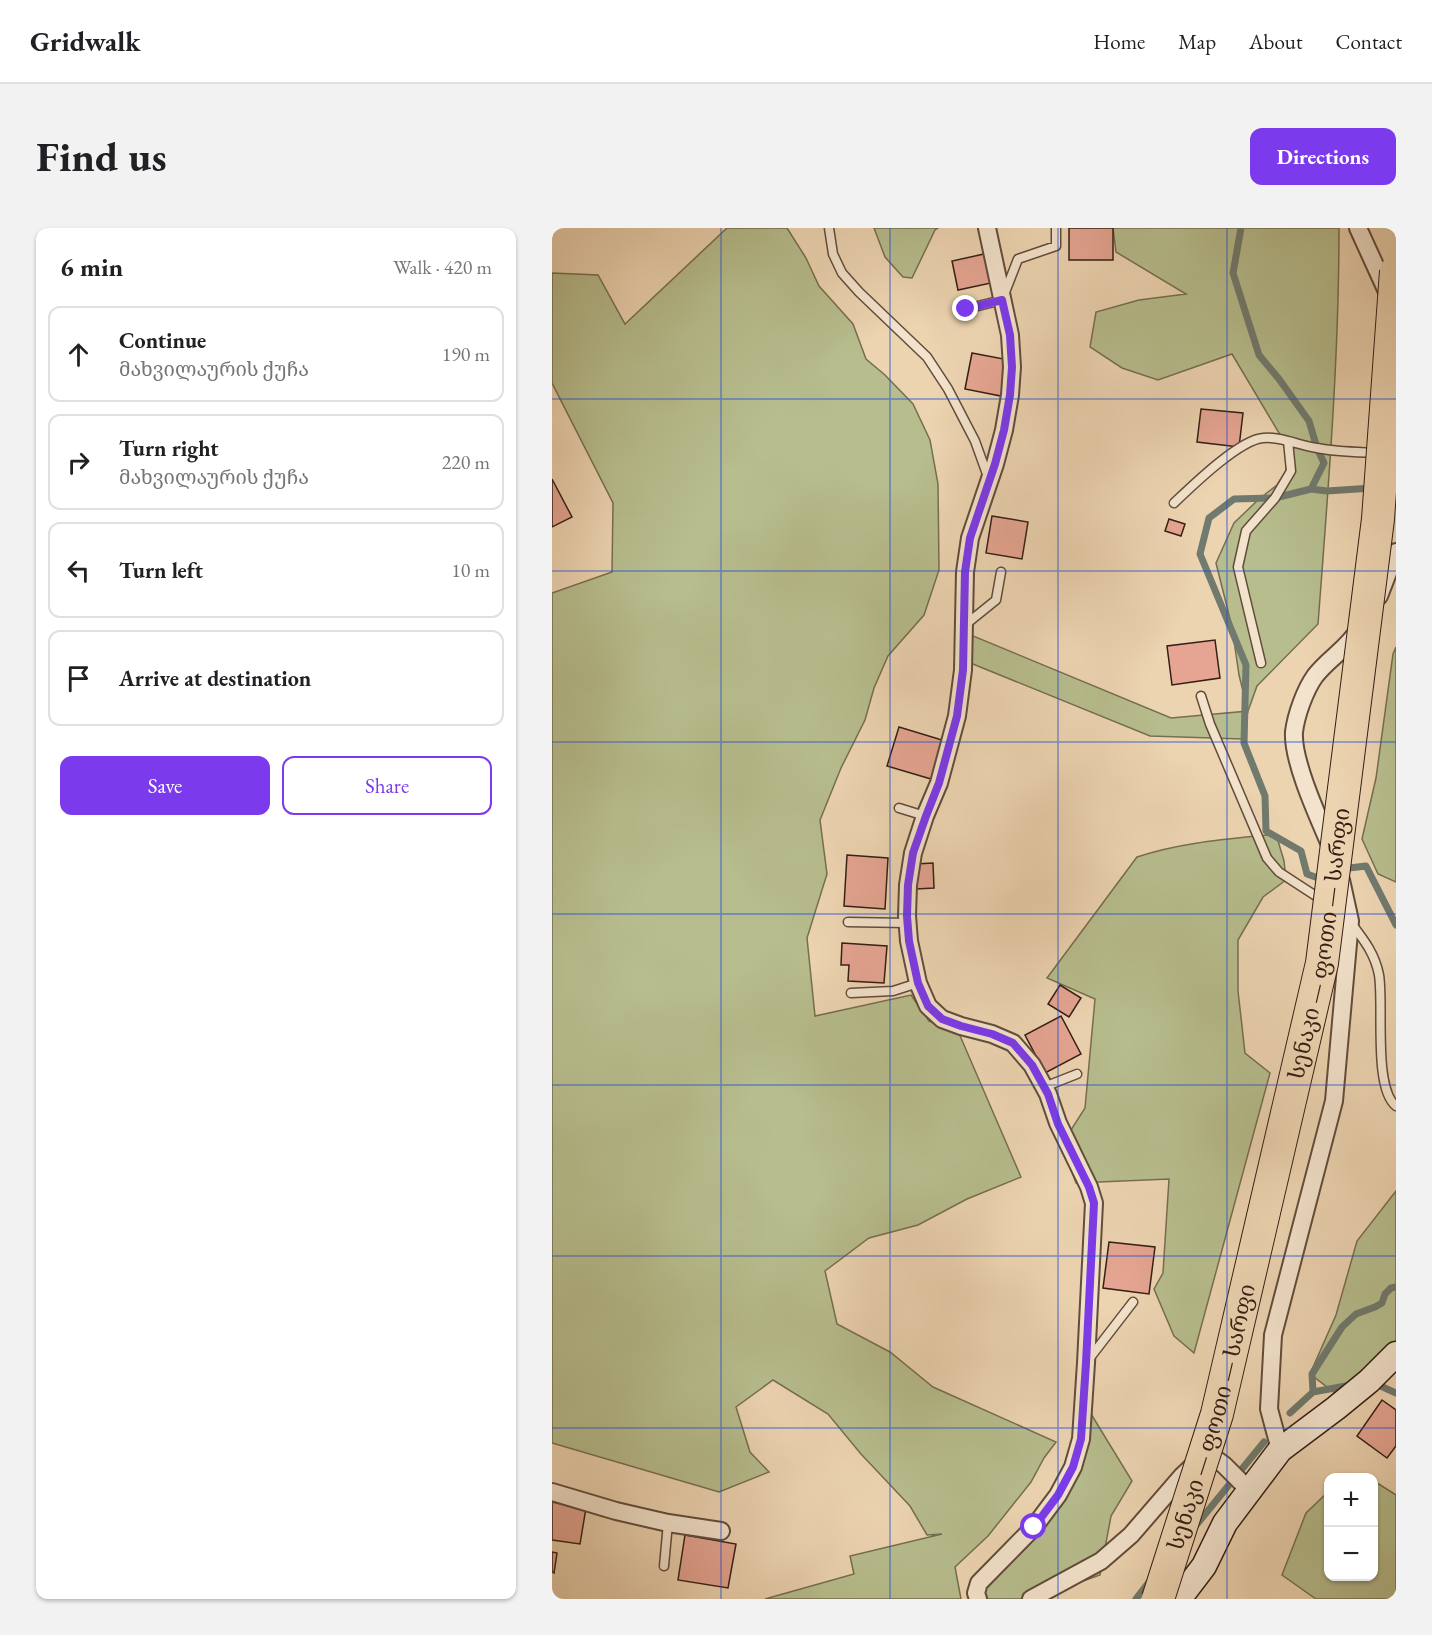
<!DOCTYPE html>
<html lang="en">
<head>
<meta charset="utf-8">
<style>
	:root { --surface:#fff; --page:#f2f2f2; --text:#202124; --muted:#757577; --line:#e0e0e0; --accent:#7c3aed }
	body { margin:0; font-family:"EB Garamond","Noto Serif Georgian",serif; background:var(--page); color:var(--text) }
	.controls { position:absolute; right:18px; bottom:18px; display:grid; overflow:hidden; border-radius:12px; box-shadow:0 2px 4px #0004 }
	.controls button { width:54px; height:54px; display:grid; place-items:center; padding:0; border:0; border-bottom:2px solid var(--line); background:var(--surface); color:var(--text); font:30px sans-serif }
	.stop { position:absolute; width:18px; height:18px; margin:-14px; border:4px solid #7c3aed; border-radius:50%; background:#fff }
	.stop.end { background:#7c3aed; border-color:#fff; box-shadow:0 2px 6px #0008 }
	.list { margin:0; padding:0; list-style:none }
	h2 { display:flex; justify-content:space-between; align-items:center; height:78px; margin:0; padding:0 24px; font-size:26px }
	h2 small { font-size:20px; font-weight:400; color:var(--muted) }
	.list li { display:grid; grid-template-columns:39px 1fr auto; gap:18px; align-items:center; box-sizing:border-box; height:96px; margin:0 12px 12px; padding:0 12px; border:2px solid var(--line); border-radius:12px }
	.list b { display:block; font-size:22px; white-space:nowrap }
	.list p { margin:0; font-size:20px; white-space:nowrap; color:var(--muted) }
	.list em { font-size:20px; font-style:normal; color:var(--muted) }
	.actions { display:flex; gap:12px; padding:18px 24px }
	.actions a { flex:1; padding:14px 0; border:2px solid var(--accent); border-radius:12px; text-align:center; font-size:21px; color:var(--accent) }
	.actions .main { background:var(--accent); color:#fff }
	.icon { flex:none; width:33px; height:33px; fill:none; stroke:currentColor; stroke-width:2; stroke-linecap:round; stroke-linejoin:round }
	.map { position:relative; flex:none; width:844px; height:1371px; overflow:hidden; border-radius:12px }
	header { display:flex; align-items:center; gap:36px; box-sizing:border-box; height:84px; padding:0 30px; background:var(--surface); border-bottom:2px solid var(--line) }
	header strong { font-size:28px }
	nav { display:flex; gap:33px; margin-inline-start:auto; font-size:21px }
	.intro { display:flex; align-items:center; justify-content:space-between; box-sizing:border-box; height:144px; padding:0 36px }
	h1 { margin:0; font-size:42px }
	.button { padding:15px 27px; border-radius:12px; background:var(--accent); color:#fff; font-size:21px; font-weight:700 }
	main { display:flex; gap:36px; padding:0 36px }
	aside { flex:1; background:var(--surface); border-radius:12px; box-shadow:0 2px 4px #0004 }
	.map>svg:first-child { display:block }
	.green { fill:#b7bd8d; stroke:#766e51; stroke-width:1.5 }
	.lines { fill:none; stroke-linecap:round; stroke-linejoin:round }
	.stream { stroke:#717a6e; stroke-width:7 }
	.building { fill:#e5a592; stroke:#341e15; stroke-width:1.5 }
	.lane-casing { stroke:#624c3c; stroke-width:11 }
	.street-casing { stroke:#624c3c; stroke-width:20 }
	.secondary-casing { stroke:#341e15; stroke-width:27 }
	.lane { stroke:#f3e3cc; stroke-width:8 }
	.street { stroke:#f3e3cc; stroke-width:16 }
	.secondary { stroke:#f3e3cc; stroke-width:24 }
	.highway-bridge-casing { stroke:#341e15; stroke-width:34; stroke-linecap:butt }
	.highway-bridge { stroke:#edd4b1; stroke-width:32 }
	.route { stroke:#7c3aed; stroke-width:8 }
	.grid { fill:none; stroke:#1d4ed8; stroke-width:1.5; stroke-opacity:0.55 }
	.labels { text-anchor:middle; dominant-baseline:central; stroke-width:4.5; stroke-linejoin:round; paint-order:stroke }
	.street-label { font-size:22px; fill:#341e15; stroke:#f3e3cc }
</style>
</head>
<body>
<header>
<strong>Gridwalk</strong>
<nav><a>Home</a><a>Map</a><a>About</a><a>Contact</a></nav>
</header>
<div class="intro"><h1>Find us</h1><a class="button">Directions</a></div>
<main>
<aside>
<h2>6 min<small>Walk · 420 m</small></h2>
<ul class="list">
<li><svg class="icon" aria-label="ahead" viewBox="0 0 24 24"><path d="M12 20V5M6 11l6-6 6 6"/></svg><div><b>Continue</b><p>მახვილაურის ქუჩა</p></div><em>190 m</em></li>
<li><svg class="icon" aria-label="right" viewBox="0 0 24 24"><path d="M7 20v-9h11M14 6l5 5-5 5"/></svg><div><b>Turn right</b><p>მახვილაურის ქუჩა</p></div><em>220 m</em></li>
<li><svg class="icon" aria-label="left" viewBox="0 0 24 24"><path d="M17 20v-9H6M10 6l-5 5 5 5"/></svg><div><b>Turn left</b></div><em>10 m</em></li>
<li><svg class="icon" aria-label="arrive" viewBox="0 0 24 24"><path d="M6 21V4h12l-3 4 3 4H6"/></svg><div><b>Arrive at destination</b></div></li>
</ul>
<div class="actions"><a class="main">Save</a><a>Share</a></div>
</aside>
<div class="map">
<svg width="844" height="1371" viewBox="0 0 844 1371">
	<rect width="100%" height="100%" fill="#edd4b1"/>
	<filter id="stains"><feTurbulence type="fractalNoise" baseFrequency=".00333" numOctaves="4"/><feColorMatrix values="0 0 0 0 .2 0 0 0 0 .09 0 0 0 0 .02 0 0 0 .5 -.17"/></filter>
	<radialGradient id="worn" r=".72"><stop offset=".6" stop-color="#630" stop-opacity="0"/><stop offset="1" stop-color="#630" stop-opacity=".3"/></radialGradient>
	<path class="green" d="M175 0H235L254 30 267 58 301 96 314 131 333 147 361 176 378 212 386 256 387 342 372 387 336 428 322 460 313 492 289 540 268 592 275 646 255 710 263 788 359 767 377 793 406 803 469 949 415 971 366 997 317 1010 273 1043 285 1096 338 1124 381 1159 504 1214 492 1230 479 1254 436 1308 403 1339 409 1371H213L302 1346 298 1328 390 1306 375 1307 358 1278 309 1226 276 1186 221 1152 184 1179 198 1224 217 1244 167 1264 0 1215V365L60 344 61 275 0 155V45L46 47 73 96Z
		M322 0H386L383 2 360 50 351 49 333 29Z
		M561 0H787C787 132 776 264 766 396L705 458 696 483 690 511 598 508 411 432 414 405 619 490 696 483 687 447 680 399 664 335 682 295 707 271 725 257 734 243V224L727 205 680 126 606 152 570 140 538 119 544 84 587 72 634 66 564 24Z
		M844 419V654L826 646 810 611 824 550 841 426Z
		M724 606 732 633 734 652 711 669 686 712V763L693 825 718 845 642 1125 622 1108 602 1061 611 1045 617 951 524 955 510 916 533 880 543 771 495 750 585 629C630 614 677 611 724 606Z
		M844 963V1131L791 1171 758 1146 784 1087 805 1013Z
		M536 1181 580 1253 559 1288 548 1347 481 1371H420L490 1287 524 1223Z
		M822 1253 844 1267V1371H764L730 1347 754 1285 776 1264V1348H822Z"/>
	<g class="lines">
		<path class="stream" d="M689 0 681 45 707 127 727 151 757 193 765 220 772 235 759 261
			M797 640 814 638 844 697
			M771 649 766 650 755 646 749 623 714 603 713 568 692 515 694 437 648 326 657 290 682 271 723 270 759 261 775 263 820 260
			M822 1155 844 1165
			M761 1164 760 1146 790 1099 804 1086 823 1079 830 1075 833 1066 839 1060 844 1059
			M738 1185 761 1164 799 1157
			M641 1301 712 1214
			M584 1371 598 1353"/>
	</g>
	<path class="building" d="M517 0H561V32H517Z
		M432 26 439 55 406 62 400 33Z
		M420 125 457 132 449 168 413 161Z
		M649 181 691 185 687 219 645 214Z
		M0 251 20 289 0 299Z
		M440 288 476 294 470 331 434 325Z
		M617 291 633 296 629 308 613 303Z
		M663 412 668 450 620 457 615 418Z
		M347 499 390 512 379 551 335 538Z
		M295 627 336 630 333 681 292 678Z
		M381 635 382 660 364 661 363 636Z
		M290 715 335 718 332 755 296 753 297 737H289Z
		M508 757 529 770 517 789 496 776Z
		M509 788 529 826 493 845 473 807Z
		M557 1014 603 1019 597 1066 551 1060Z
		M830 1172 844 1182V1218L835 1230 805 1208Z
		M0 1274 34 1280 28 1316 0 1312Z
		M133 1307 184 1316 176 1360 126 1352Z
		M0 1324 5 1325 2 1345 0 1344Z"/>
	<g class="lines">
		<defs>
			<path id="lane" d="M277 0 281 26 290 45 307 64 375 129 396 161 423 213 436 249
				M414 81 450 72 466 31 504 18V0
				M622 275C640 258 687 212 711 210 729 208 748 218 765 220 785 224 806 224 826 225
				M413 397 444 372 449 344
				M709 435 686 339 694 303 723 270 739 243 736 213
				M649 468 658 496 715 630 727 644 770 672
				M347 580 373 588
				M296 694 356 695
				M799 695C812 712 823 726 827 747 832 777 821 860 844 878
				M299 765 341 763 366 755
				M492 859 525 846
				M537 1131 581 1074
				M112 1338 116 1295"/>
			<path id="street" d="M806 0 837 68
				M827 368 844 324
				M779 619C767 591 740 533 742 504 744 487 753 462 763 448 777 430 795 421 808 400
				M728 1222 717 1181 721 1107 782 873 798 693 789 652
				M0 1264 64 1283 116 1295 169 1303
				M426 1371 424 1365 427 1355 482 1299 506 1267 521 1239 529 1211 534 1135 542 975 537 959 506 895 496 866 480 837 461 815 440 806 409 798 390 791 376 778 366 755 357 713 355 688 356 657 361 625 373 588 387 555 405 488 411 442 413 344 418 310 443 236 452 202 458 167 460 139 458 107 435 0
				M479 1371 549 1333 579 1307 630 1248 648 1231 661 1229 672 1237 697 1262"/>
			<path id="secondary" d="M627 1371 652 1338 673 1295 728 1222 784 1180 817 1153 844 1126"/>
		</defs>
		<use href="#lane" class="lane-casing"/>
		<use href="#street" class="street-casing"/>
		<use href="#secondary" class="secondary-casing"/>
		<use href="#lane" class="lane"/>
		<use href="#street" class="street"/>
		<use href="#secondary" class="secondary"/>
		<defs>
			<g id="highway-bridge">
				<path id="s1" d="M606 1371 665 1186 770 735 826 291 844 43"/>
			</g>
		</defs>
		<use href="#highway-bridge" class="highway-bridge-casing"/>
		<use href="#highway-bridge" class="highway-bridge"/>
	</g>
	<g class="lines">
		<path class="route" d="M414 81 450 72 458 107 460 139 458 167 452 202 443 236 418 310 413 344 411 442 405 488 387 555 374 588 361 625 356 657 355 688 357 713 366 755 376 778 390 791 409 798 440 806 461 815 480 837 496 866 506 896 537 959 542 975 534 1135 529 1211 521 1239 506 1267 482 1299"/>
	</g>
	<path class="grid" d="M169 0V1371M338 0V1371M506 0V1371M675 0V1371M0 171H844M0 343H844M0 514H844M0 686H844M0 857H844M0 1028H844M0 1200H844"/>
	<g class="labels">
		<g class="street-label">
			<text stroke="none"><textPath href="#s1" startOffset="676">სენაკი — ფოთი — სარფი</textPath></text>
			<text stroke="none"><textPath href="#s1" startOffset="190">სენაკი — ფოთი — სარფი</textPath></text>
		</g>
	</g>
	<rect width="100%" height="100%" filter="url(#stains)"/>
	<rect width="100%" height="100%" fill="url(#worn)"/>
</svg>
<div class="controls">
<button>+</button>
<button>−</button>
</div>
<div class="stop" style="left:482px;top:1299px"></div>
<div class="stop end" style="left:414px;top:81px"></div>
</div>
</main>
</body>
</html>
